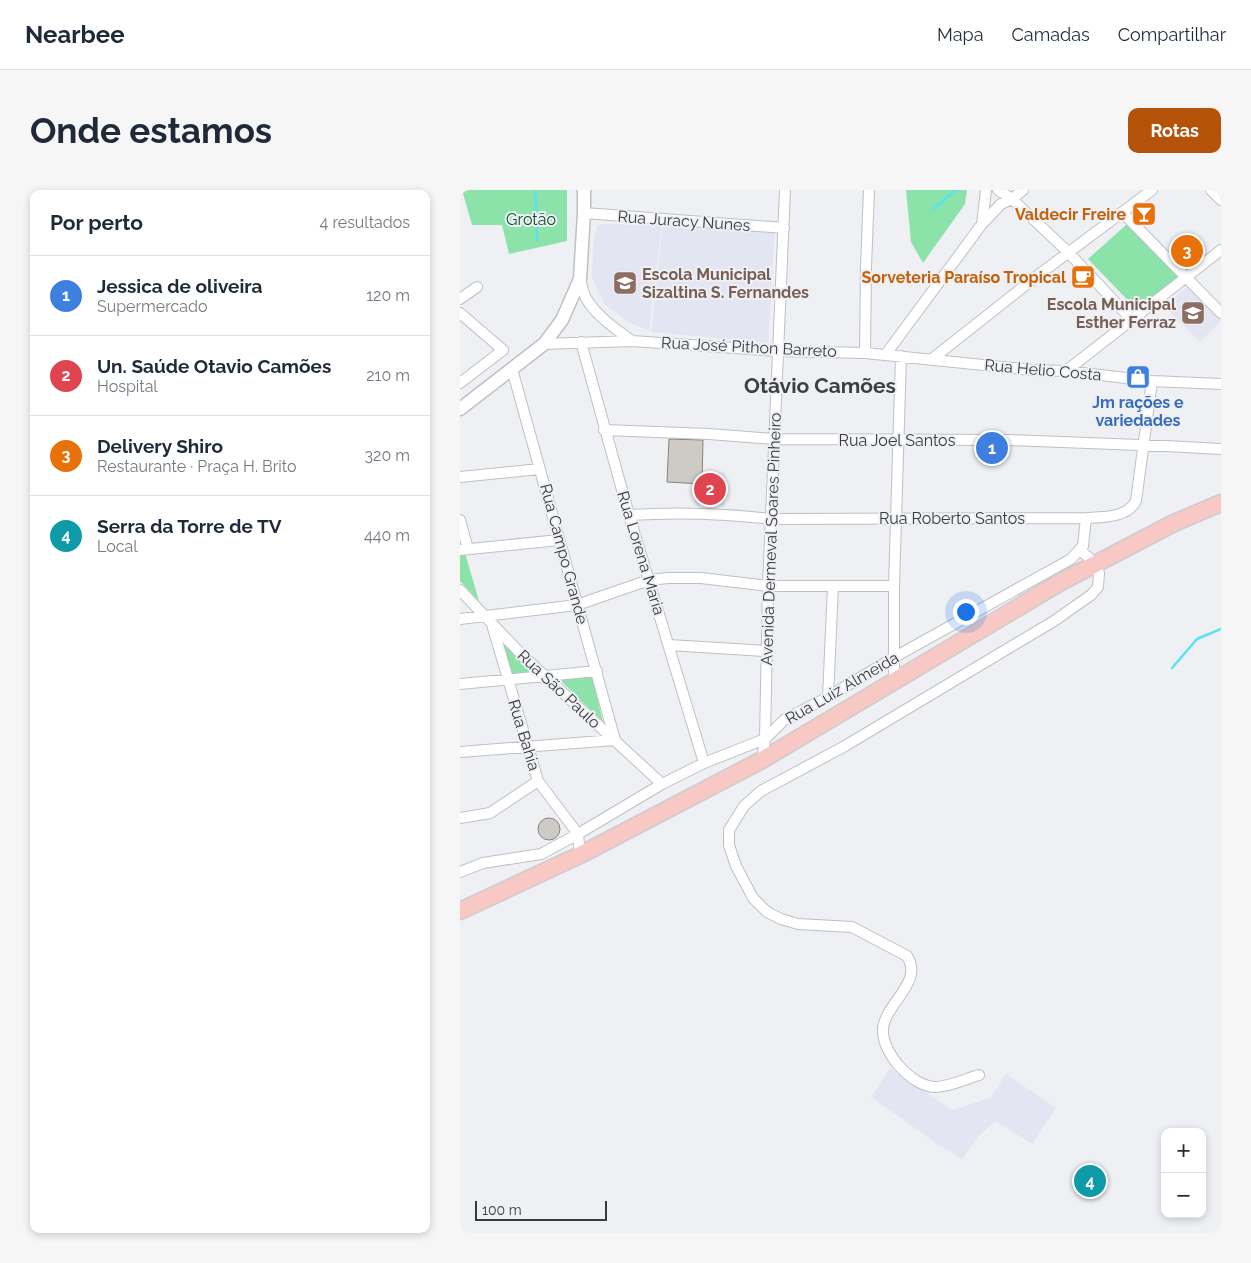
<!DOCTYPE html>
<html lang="pt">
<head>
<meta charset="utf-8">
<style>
	:root { --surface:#fff; --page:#f6f6f7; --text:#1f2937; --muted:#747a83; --line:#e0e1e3; --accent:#b45309 }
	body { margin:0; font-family:Raleway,sans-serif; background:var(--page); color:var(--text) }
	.controls { position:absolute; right:15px; bottom:15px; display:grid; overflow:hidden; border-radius:10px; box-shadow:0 2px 8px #0003 }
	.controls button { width:45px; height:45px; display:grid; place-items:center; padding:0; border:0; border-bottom:1px solid var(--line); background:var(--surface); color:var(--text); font:25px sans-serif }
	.scale { position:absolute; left:15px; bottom:12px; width:132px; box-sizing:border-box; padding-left:5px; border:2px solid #3b3b3d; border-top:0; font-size:14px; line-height:18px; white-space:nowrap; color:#3b3b3d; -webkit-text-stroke:4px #eef0f4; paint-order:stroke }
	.you { position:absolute; left:505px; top:421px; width:18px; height:18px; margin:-12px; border:4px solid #fff; border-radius:50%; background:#1a73e8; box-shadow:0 0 0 8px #1a73e833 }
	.badge { display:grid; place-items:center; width:32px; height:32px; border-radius:50%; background:var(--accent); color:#fff; font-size:16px; font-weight:700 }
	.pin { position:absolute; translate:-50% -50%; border:2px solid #fff; box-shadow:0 1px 5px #0006 }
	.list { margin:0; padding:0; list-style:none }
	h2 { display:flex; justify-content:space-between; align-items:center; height:65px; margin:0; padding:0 20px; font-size:21px }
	h2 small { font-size:16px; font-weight:400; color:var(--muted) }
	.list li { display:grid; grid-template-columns:32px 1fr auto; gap:15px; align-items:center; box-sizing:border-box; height:80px; padding:0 20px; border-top:1px solid var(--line) }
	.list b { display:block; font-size:19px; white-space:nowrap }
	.list p { margin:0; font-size:16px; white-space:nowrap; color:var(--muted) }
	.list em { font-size:16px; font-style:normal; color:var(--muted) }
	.map { position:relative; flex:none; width:761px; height:1043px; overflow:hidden; border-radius:10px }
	header { display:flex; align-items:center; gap:30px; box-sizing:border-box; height:70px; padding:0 25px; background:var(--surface); border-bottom:1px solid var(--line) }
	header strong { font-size:24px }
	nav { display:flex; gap:28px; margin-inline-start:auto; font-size:18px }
	.intro { display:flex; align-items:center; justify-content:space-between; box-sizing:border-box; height:120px; padding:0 30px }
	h1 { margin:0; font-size:35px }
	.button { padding:12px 22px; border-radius:10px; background:var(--accent); color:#fff; font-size:18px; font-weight:700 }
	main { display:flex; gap:30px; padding:0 30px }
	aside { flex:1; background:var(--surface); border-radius:10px; box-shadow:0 2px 8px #0003 }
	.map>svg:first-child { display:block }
	.built { fill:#e3e6f2 }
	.green { fill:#8ce3aa }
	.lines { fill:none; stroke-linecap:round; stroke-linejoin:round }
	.stream { stroke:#57e4f1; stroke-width:2.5 }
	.building { fill:#cecbc7; stroke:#86837f }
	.minor-casing { stroke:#bfc0c4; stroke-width:12 }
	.tertiary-casing { stroke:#bfc0c4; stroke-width:15 }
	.trunk-casing { stroke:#cccccd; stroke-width:19 }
	.minor { stroke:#fff; stroke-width:10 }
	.tertiary { stroke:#fff; stroke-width:12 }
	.trunk { stroke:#f8c8c4; stroke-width:16 }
	.labels { text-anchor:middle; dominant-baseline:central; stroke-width:4; stroke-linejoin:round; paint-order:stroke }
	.food-label { font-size:16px; font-weight:bold; fill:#c56008; stroke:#eef0f4; text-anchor:end }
	.park-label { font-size:16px; fill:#09502c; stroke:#eef0f4 }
	.street-label { font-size:16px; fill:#3b3b3d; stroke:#eef0f4 }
	.education-label { font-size:16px; font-weight:bold; fill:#785e54; stroke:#eef0f4; text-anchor:start }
	.shop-label { font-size:16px; font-weight:bold; fill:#366cbe; stroke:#eef0f4 }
	.district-label { font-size:21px; font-weight:bold; fill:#3d3e41; stroke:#eef0f4 }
</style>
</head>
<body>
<header>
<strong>Nearbee</strong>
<nav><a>Mapa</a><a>Camadas</a><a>Compartilhar</a></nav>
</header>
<div class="intro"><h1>Onde estamos</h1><a class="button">Rotas</a></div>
<main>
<aside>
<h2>Por perto<small>4 resultados</small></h2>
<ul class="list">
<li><span class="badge" style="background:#3f7fe0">1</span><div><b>Jessica de oliveira</b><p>Supermercado</p></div><em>120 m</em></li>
<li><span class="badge" style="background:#e0444e">2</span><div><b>Un. Saúde Otavio Camões</b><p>Hospital</p></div><em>210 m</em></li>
<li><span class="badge" style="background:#e8710a">3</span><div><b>Delivery Shiro</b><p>Restaurante · Praça H. Brito</p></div><em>320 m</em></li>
<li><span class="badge" style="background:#0f9aa8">4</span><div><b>Serra da Torre de TV</b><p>Local</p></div><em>440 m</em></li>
</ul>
</aside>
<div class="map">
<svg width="761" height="1043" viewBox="0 0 761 1043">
	<rect width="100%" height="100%" fill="#eef0f4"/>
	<path class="built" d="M143 34 202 35 189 140 172 134 145 115 137 99 132 87 133 54 137 36Z
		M203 35 315 39 308 153 191 142Z
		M728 96 761 131 740 152 704 116Z
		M235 282H265V316H235Z
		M430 878 492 920 530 908 546 884 596 918 572 954 535 931 519 946 502 969 476 953 411 907Z"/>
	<path class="green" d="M2 0H107V51L49 64 42 35H12Z
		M446 0H507L505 14 463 73 451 52Z
		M667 34 718 86 726 88 682 125 628 69Z
		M5 363 19 411 0 391V364Z
		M39 445 75 482 49 487Z
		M132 486 143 532 100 490Z"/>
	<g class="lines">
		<path class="stream" d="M74 0 76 8 77 50
			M473 19 496 0
			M712 478 737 449 761 439"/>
	</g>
	<path class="building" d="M209 249 243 250 242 294 207 292Z
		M78 639a11 11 0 1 1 22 0a11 11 0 1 1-22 0Z"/>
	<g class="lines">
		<defs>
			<path id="minor" d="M538 0 552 9 609 63 672 130
				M751 0 761 10
				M124 23 324 38
				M663 23 761 123
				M522 34 541 14 552 9 563 0
				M120 89C122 95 123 103 126 108 136 126 156 139 172 151
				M0 109 17 97
				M0 123 43 160 0 193
				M121 152 169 325 244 573
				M84 154 172 151 318 161 405 163 572 180 606 181 692 191 761 194
				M405 163 406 77 409 0
				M426 164 522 34 526 0
				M472 169 581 83 692 0
				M606 181 761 60
				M144 240 249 244 314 249 548 250 706 256 761 259
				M0 287 80 279
				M169 325C217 322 262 323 311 329L626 328C643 327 667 328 676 311L692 191
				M0 330 8 359
				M0 360 99 350
				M0 400 62 465 202 594
				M0 429 117 415 189 390 208 388H241L308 396H434
				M33 438 78 591 118 644 120 665
				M209 455 306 461
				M434 492V396L441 166
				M0 494 137 481
				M368 507 373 396
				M0 562 155 550 52 179
				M302 570 305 549 308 396 325 0
				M0 628 30 623 78 591
				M0 682 23 673 81 664 118 644 202 594 244 573 305 549 324 530 368 507 433 468 611 369 623 356 626 328
				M519 885C505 889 489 897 475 897 451 896 421 862 423 838 426 813 464 792 447 766L392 737 338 734 321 729 307 722 293 708 276 676 269 655V640L284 616 301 601 385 556 594 431 631 405 638 397 639 383 635 373 620 360"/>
			<path id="tertiary" d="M0 219 84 154 102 130 120 89 124 23V0"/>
			<path id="trunk" d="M0 721 120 665 302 570 599 393 714 333 761 313"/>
		</defs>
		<use href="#minor" class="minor-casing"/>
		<use href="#tertiary" class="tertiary-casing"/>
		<use href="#trunk" class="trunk-casing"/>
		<use href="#minor" class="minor"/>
		<use href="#tertiary" class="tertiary"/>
		<use href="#trunk" class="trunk"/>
	</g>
	<defs>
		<symbol id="bar-square" viewBox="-11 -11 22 22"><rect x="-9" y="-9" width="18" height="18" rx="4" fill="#e8710a" stroke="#eef0f4"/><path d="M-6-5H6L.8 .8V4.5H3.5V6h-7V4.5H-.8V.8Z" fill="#fff"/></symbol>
		<symbol id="cafe-square" viewBox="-11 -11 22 22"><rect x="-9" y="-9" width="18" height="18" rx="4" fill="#e8710a" stroke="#eef0f4"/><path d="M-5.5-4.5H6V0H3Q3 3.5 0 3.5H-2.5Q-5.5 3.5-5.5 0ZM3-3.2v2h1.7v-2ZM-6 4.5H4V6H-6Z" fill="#fff"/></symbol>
		<symbol id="school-square" viewBox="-11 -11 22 22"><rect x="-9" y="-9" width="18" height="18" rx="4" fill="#8d6e63" stroke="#eef0f4"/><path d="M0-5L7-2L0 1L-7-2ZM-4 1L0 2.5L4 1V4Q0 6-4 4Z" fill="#fff"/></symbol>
		<symbol id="shop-square" viewBox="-11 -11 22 22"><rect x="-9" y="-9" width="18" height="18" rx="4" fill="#3f7fe0" stroke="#eef0f4"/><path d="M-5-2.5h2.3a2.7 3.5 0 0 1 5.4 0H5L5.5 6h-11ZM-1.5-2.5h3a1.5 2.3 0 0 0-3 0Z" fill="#fff"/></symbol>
	</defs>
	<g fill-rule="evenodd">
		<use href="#bar-square" x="670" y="10" width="28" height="28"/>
		<use href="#cafe-square" x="609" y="73" width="28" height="28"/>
		<use href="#school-square" x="151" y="79" width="28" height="28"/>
		<use href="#school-square" x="719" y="109" width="28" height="28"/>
		<use href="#shop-square" x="664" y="173" width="28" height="28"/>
	</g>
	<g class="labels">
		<g class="food-label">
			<text x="666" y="24">Valdecir Freire</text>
			<text x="606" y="87">Sorveteria Paraíso Tropical</text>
		</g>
		<g class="park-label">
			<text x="71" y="29">Grotão</text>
		</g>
		<g class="street-label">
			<text transform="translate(224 31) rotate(4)">Rua Juracy Nunes</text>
			<text transform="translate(289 157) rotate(3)">Rua José Pithon Barreto</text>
			<text transform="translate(583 180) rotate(5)">Rua Helio Costa</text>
			<text x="437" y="250">Rua Joel Santos</text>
			<text x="492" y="328">Rua Roberto Santos</text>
			<text transform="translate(311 349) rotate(-88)">Avenida Dermeval Soares Pinheiro</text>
			<text transform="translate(181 363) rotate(73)">Rua Lorena Maria</text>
			<text transform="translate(104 364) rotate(75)">Rua Campo Grande</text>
			<text transform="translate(382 498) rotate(-30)">Rua Luiz Almeida</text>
			<text transform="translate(99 499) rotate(43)">Rua São Paulo</text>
			<text transform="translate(64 545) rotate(73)">Rua Bahia</text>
		</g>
		<g class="education-label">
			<text x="182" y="84">Escola Municipal<tspan x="182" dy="18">Sizaltina S. Fernandes</tspan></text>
			<text x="716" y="114" text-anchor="end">Escola Municipal<tspan x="716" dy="18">Esther Ferraz</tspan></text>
		</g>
		<g class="shop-label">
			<text x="678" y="212">Jm rações e<tspan x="678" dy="18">variedades</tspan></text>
		</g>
		<g class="district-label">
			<text x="360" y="195">Otávio Camões</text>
		</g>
	</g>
</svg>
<div class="controls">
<button>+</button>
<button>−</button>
</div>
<div class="scale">100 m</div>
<div class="you"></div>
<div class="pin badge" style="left:532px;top:258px;background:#3f7fe0">1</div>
<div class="pin badge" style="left:250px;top:299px;background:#e0444e">2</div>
<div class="pin badge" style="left:727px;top:61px;background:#e8710a">3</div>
<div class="pin badge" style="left:630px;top:991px;background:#0f9aa8">4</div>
</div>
</main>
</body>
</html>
